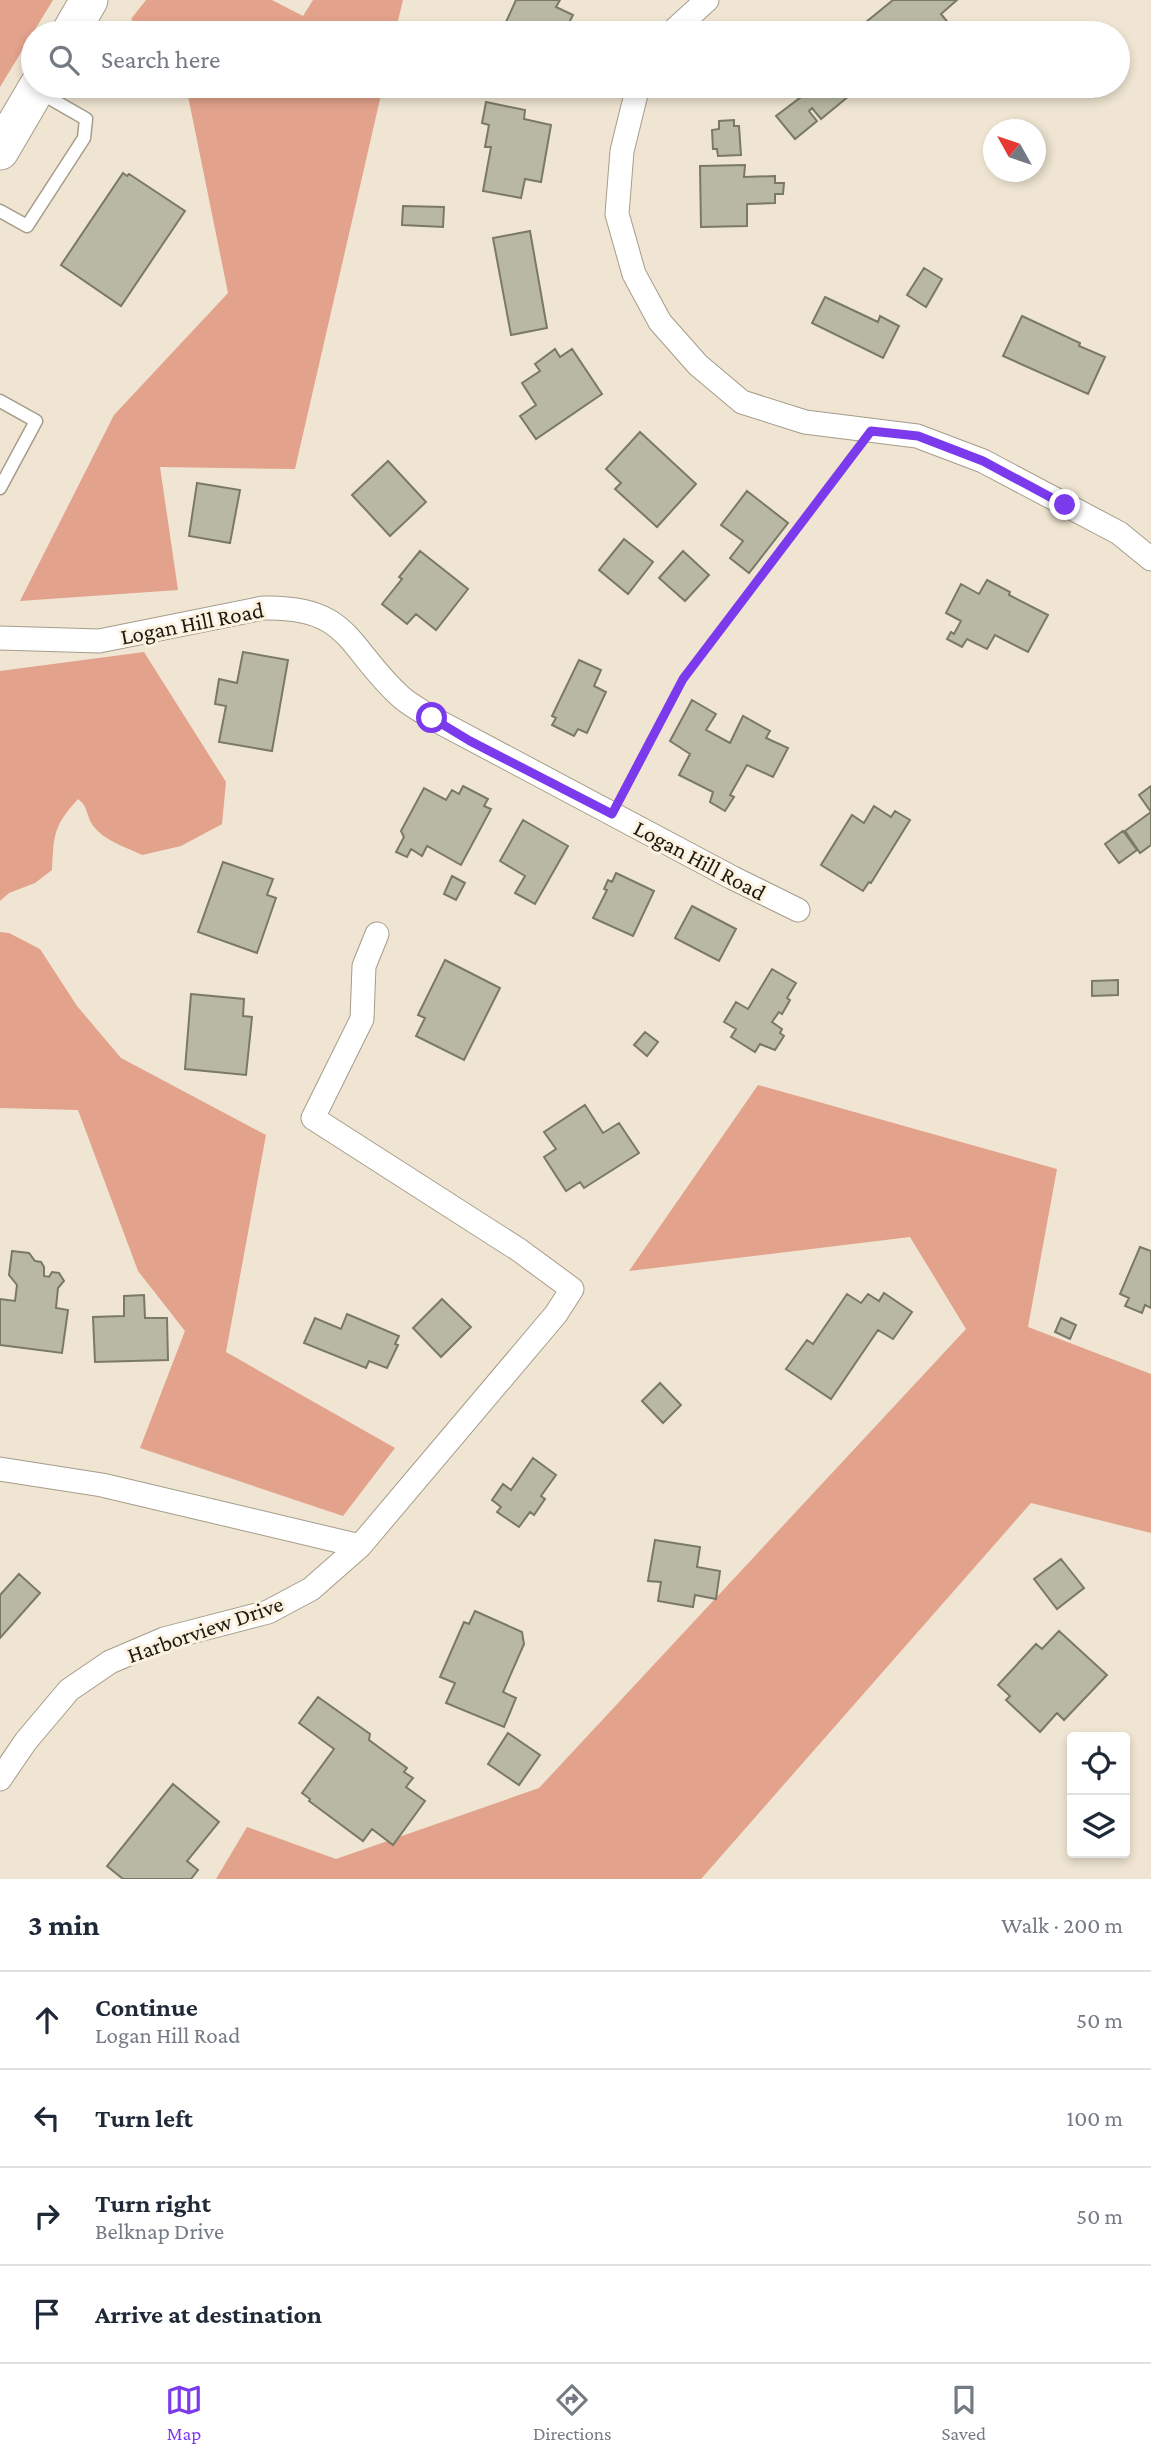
<!DOCTYPE html>
<html lang="en">
<head>
<meta charset="utf-8">
<style>
	:root { --surface:#fff; --page:#f6f6f7; --text:#1f2937; --muted:#747a83; --line:#e0e1e3; --accent:#7c3aed }
	body { margin:0; font-family:"Crimson Pro",serif; background:var(--page); color:var(--text) }
	.controls { position:absolute; right:21px; bottom:21px; display:grid; overflow:hidden; border-radius:7px; box-shadow:0 4px 10px #0003 }
	.controls button { width:63px; height:63px; display:grid; place-items:center; padding:0; border:0; border-bottom:2px solid var(--line); background:var(--surface); color:var(--text); font:35px sans-serif }
	.compass { position:absolute; left:983px; top:119px; width:63px; height:63px; border-radius:50%; background:var(--surface); box-shadow:0 4px 10px #0003; rotate:310deg }
	.stop { position:absolute; width:21px; height:21px; margin:-16px; border:5px solid #7c3aed; border-radius:50%; background:#fff }
	.stop.end { background:#7c3aed; border-color:#fff; box-shadow:0 2px 7px #0008 }
	.list { margin:0; padding:0; list-style:none }
	h2 { display:flex; justify-content:space-between; align-items:center; height:91px; margin:0; padding:0 28px; font-size:30px }
	h2 small { font-size:23px; font-weight:400; color:var(--muted) }
	.list li { display:grid; grid-template-columns:46px 1fr auto; gap:21px; align-items:center; box-sizing:border-box; height:98px; padding:0 28px; border-top:2px solid var(--line) }
	.list b { display:block; font-size:26px; white-space:nowrap }
	.list p { margin:0; font-size:23px; white-space:nowrap; color:var(--muted) }
	.list em { font-size:23px; font-style:normal; color:var(--muted) }
	.icon { flex:none; width:38px; height:38px; fill:none; stroke:currentColor; stroke-width:2; stroke-linecap:round; stroke-linejoin:round }
	.map { position:relative; flex:none; width:1151px; height:1879px; overflow:hidden }
	.search { position:absolute; background:var(--surface); box-shadow:0 4px 10px #0003; left:21px; right:21px; top:21px; height:77px; display:flex; align-items:center; gap:18px; box-sizing:border-box; padding:0 24px; border-radius:38px; color:var(--muted); font-size:26px }
	.sheet { height:483px; background:var(--surface) }
	nav { display:flex; justify-content:space-around; align-items:center; box-sizing:border-box; height:98px; border-top:2px solid var(--line); background:var(--surface); font-size:19px; color:var(--muted) }
	nav a { display:grid; justify-items:center; gap:4px }
	nav .on { color:var(--accent) }
	.map>svg:first-child { display:block }
	.green { fill:#e2a28c }
	.building { fill:#b8b8a4; stroke:#7a7967; stroke-width:2 }
	.lines { fill:none; stroke-linecap:round; stroke-linejoin:round }
	.lane-casing { stroke:#a59c8a; stroke-width:15 }
	.street-casing { stroke:#a59c8a; stroke-width:25 }
	.primary-casing { stroke:#a59c8a; stroke-width:39 }
	.path { stroke:#898375; stroke-width:4.5; stroke-dasharray:5 5; stroke-linecap:butt }
	.lane { stroke:#fff; stroke-width:12 }
	.street { stroke:#fff; stroke-width:23 }
	.primary { stroke:#fff; stroke-width:37 }
	.route { stroke:#7c3aed; stroke-width:9 }
	.labels { text-anchor:middle; dominant-baseline:central; stroke-width:6; stroke-linejoin:round; paint-order:stroke }
	.street-label { font-size:23px; fill:#1d1a13; stroke:#fcf2df }
</style>
</head>
<body>
<div class="map">
<svg width="1151" height="1879" viewBox="0 0 1151 1879">
	<rect width="100%" height="100%" fill="#efe5d2"/>
	<path class="green" d="M0 0H53L0 87Z
		M146 0H272L303 16 313 0H403L395 33H145L131 19Z
		M186 86H383L295 469 160 467 178 590 20 601 114 415 228 293Z
		M144 652 226 782 222 824 181 846 142 855C126 847 102 840 92 824 86 815 88 806 78 799 53 827 54 834 52 870L35 883 9 893 0 901V671Z
		M0 932 9 933 40 949 77 1006 121 1058 266 1135 226 1352 395 1448 343 1516 140 1448 185 1331 138 1271 78 1110 0 1108Z
		M758 1085 1057 1169 1028 1327 1151 1374V1533L1031 1503 701 1879H216L247 1827 336 1859 539 1788 966 1329 910 1237 629 1271Z"/>
	<path class="building" d="M516 0H560L556 7 573 15 564 33H501Z
		M893 0H957L941 14 955 31 952 33H865L860 27Z
		M795 86H861L821 119 812 108 809 111 817 121 795 139 776 116 801 97 793 87Z
		M486 102 525 110 524 119 551 125 541 182 525 179 521 198 483 191 491 147H485L489 125 482 123Z
		M734 120V126H739L741 155 718 156 717 149H713L712 130 719 129V121Z
		M745 165 744 177 775 176V183H784L783 194H775V203L747 204V226L701 227 700 166Z
		M123 173 127 176 129 174 185 211 121 306 61 265Z
		M403 206 444 207 443 227 402 225Z
		M530 231 547 328 511 335 493 238Z
		M924 268 942 279 926 307 907 295Z
		M825 297 878 322 880 316 899 326 883 358 812 323Z
		M1022 316 1080 343 1079 346 1105 357 1088 394 1003 356Z
		M555 349 560 357 572 349 602 394 536 439 520 416 536 405 522 383 540 371 535 364Z
		M640 432 696 484 657 527 615 489 621 483 606 469Z
		M388 461 426 502 390 536 352 495Z
		M197 483 240 490 230 543 189 536Z
		M747 491 788 523 749 573 730 558 743 541 721 525Z
		M624 539 653 562 628 594 599 570Z
		M420 551 468 589 436 630 416 614 407 624 382 604 402 579 399 577Z
		M683 551 709 575 685 601 659 578Z
		M987 580 1010 592 1009 595 1048 615 1028 652 995 635 987 649 967 639 962 647 947 639 951 632 954 634 961 621 946 613 961 584 979 594Z
		M243 652 288 660 272 751 219 742 226 706 215 704 219 679 237 683Z
		M579 660 601 670 594 686 606 692 587 733 578 729 574 736 552 725 556 718 552 716Z
		M692 700 716 714 706 730 730 743 743 716 770 731 766 738 788 748 773 777 747 765 730 795 734 797 725 811 710 802 713 792 679 775 690 754 670 741Z
		M463 786 488 799 484 806 491 809 461 865 427 846 422 856 411 849 407 857 396 852 404 837 401 831 424 788 446 800 452 790 459 794Z
		M1151 786V845L1140 853 1125 831 1151 812 1139 795Z
		M874 806 891 817 895 811 910 820 871 883 869 882 863 891 821 865 852 815 864 823Z
		M523 820 568 846 535 904 515 893 525 876 500 861Z
		M1123 831 1137 850 1119 863 1105 844Z
		M223 862 273 879 267 895 276 898 257 953 198 932Z
		M616 873 654 891 633 936 593 918 607 890 604 889 608 880 612 882Z
		M452 876 465 883 456 900 444 894Z
		M692 906 736 929 719 961 675 938Z
		M445 960 500 988 464 1060 416 1036 425 1018 418 1015Z
		M772 969 796 983 787 998 790 1000 782 1014 779 1012 772 1022 782 1029 780 1033 784 1036 775 1050 760 1044 755 1052 731 1037 736 1029 724 1022 736 1002 748 1009Z
		M1118 980V995L1092 996V981Z
		M191 994 244 999 243 1016 252 1017 246 1075 185 1069Z
		M645 1032 658 1042 647 1056 634 1045Z
		M585 1105 603 1133 619 1123 639 1153 584 1188 580 1182 566 1191 544 1157 556 1149 544 1132Z
		M1140 1247 1151 1251V1308L1145 1305 1142 1313 1125 1306 1129 1298 1120 1294Z
		M12 1251 29 1253 35 1261 41 1262 44 1267V1276L49 1277 52 1272 59 1273 64 1281 58 1288 56 1308 68 1310 62 1353 0 1345V1299L15 1301 17 1285 9 1275Z
		M884 1293 912 1312 893 1339 878 1330 831 1399 786 1369 807 1340 813 1344 847 1294 861 1303 868 1294 879 1301Z
		M144 1295 145 1318H167L168 1360 95 1362 93 1317 124 1316V1296Z
		M442 1299 471 1327 441 1357 413 1328Z
		M347 1314 399 1336 395 1344 398 1345 387 1368 369 1361 366 1368 304 1343 315 1318 341 1329Z
		M1061 1318 1076 1325 1070 1339 1055 1332Z
		M660 1383 681 1405 663 1423 642 1401Z
		M533 1458 556 1475 541 1496 545 1499 534 1515 530 1512 519 1527 497 1512 501 1507 492 1500 503 1484 511 1490Z
		M655 1540 700 1547 697 1567 720 1571 716 1599 695 1595 693 1607 658 1601 661 1582 648 1581Z
		M1061 1559 1084 1588 1057 1609 1034 1579Z
		M19 1574 40 1593 0 1638V1595Z
		M475 1611 522 1632 524 1644 503 1692 516 1698 504 1727 446 1703 455 1683 440 1677 464 1622 469 1624Z
		M1059 1631 1107 1675 1064 1720 1057 1713 1040 1732 1006 1700 1010 1696 998 1685 1036 1644 1042 1649Z
		M318 1697 370 1734 369 1740 407 1768 404 1772 413 1778 406 1787 425 1801 393 1845 372 1829 363 1841 309 1801 310 1799 302 1793 334 1749 299 1723Z
		M508 1733 540 1755 519 1785 488 1764Z
		M173 1784 219 1822 187 1861 198 1870 191 1879H123L107 1866Z"/>
	<g class="lines">
		<defs>
			<path id="lane" d="M0 211 27 226 84 138 86 119 39 92
				M0 401 36 421 0 488"/>
			<path id="street" d="M671 33 707 0
				M638 86 622 151 617 214 634 274 660 322 698 365 742 402 805 422 917 436 983 461 1119 533 1151 559
				M0 638 99 641 263 608C351 606 346 647 401 697 410 705 422 711 432 718L733 878 798 910
				M0 1469 102 1485 360 1546 556 1314 572 1289 519 1250 313 1118 362 1019 364 966 377 934
				M0 1779 26 1741 69 1690 110 1662 164 1639 268 1612 311 1589 360 1546"/>
			<path id="primary" d="M70 33 89 0
				M0 151 38 86"/>
		</defs>
		<use href="#lane" class="lane-casing"/>
		<use href="#street" class="street-casing"/>
		<use href="#primary" class="primary-casing"/>
		<path class="path" d="M623 793 683 679 854 454"/>
		<use href="#lane" class="lane"/>
		<use href="#street" class="street"/>
		<use href="#primary" class="primary"/>
	</g>
	<g class="lines">
		<path class="route" d="M432 718 470 741 612 814 683 679 871 431 918 436 983 461 1065 505"/>
	</g>
	<g class="labels">
		<g class="street-label">
			<text transform="translate(192 623) rotate(-11)">Logan Hill Road</text>
			<text transform="translate(700 860) rotate(28)">Logan Hill Road</text>
			<text transform="translate(205 1629) rotate(-19)">Harborview Drive</text>
		</g>
	</g>
</svg>
<div class="controls">
<button><svg class="icon" aria-label="locate" viewBox="0 0 24 24"><circle cx="12" cy="12" r="6"/><path d="M12 2v4M12 18v4M2 12h4M18 12h4"/></svg></button>
<button><svg class="icon" aria-label="layers" viewBox="0 0 24 24"><path d="M12 4l9 5-9 5-9-5zM3 14l9 5 9-5"/></svg></button>
</div>
<svg class="compass" viewBox="-18 -18 36 36"><path d="M0-13l5 13h-10z" fill="#e53935"/><path d="M0 13l5-13h-10z" fill="#747a83"/></svg>
<div class="stop" style="left:432px;top:718px"></div>
<div class="stop end" style="left:1065px;top:505px"></div>
<div class="search"><svg class="icon" aria-label="search" viewBox="0 0 24 24"><circle cx="10" cy="10" r="6"/><path d="M15 15l6 6"/></svg>Search here</div>
</div>
<section class="sheet">
<h2>3 min<small>Walk · 200 m</small></h2>
<ul class="list">
<li><svg class="icon" aria-label="ahead" viewBox="0 0 24 24"><path d="M12 20V5M6 11l6-6 6 6"/></svg><div><b>Continue</b><p>Logan Hill Road</p></div><em>50 m</em></li>
<li><svg class="icon" aria-label="left" viewBox="0 0 24 24"><path d="M17 20v-9H6M10 6l-5 5 5 5"/></svg><div><b>Turn left</b></div><em>100 m</em></li>
<li><svg class="icon" aria-label="right" viewBox="0 0 24 24"><path d="M7 20v-9h11M14 6l5 5-5 5"/></svg><div><b>Turn right</b><p>Belknap Drive</p></div><em>50 m</em></li>
<li><svg class="icon" aria-label="arrive" viewBox="0 0 24 24"><path d="M6 21V4h12l-3 4 3 4H6"/></svg><div><b>Arrive at destination</b></div></li>
</ul>
</section>
<nav>
<a class="on"><svg class="icon" aria-label="map" viewBox="0 0 24 24"><path d="M3 6l6-2 6 2 6-2v14l-6 2-6-2-6 2zM9 4v14M15 6v14"/></svg>Map</a>
<a><svg class="icon" aria-label="directions" viewBox="0 0 24 24"><path d="M12 3l9 9-9 9-9-9zM9 14v-3h6M13 9l2 2-2 2"/></svg>Directions</a>
<a><svg class="icon" aria-label="saved" viewBox="0 0 24 24"><path d="M7 4h10v16l-5-4-5 4z"/></svg>Saved</a>
</nav>
</body>
</html>
